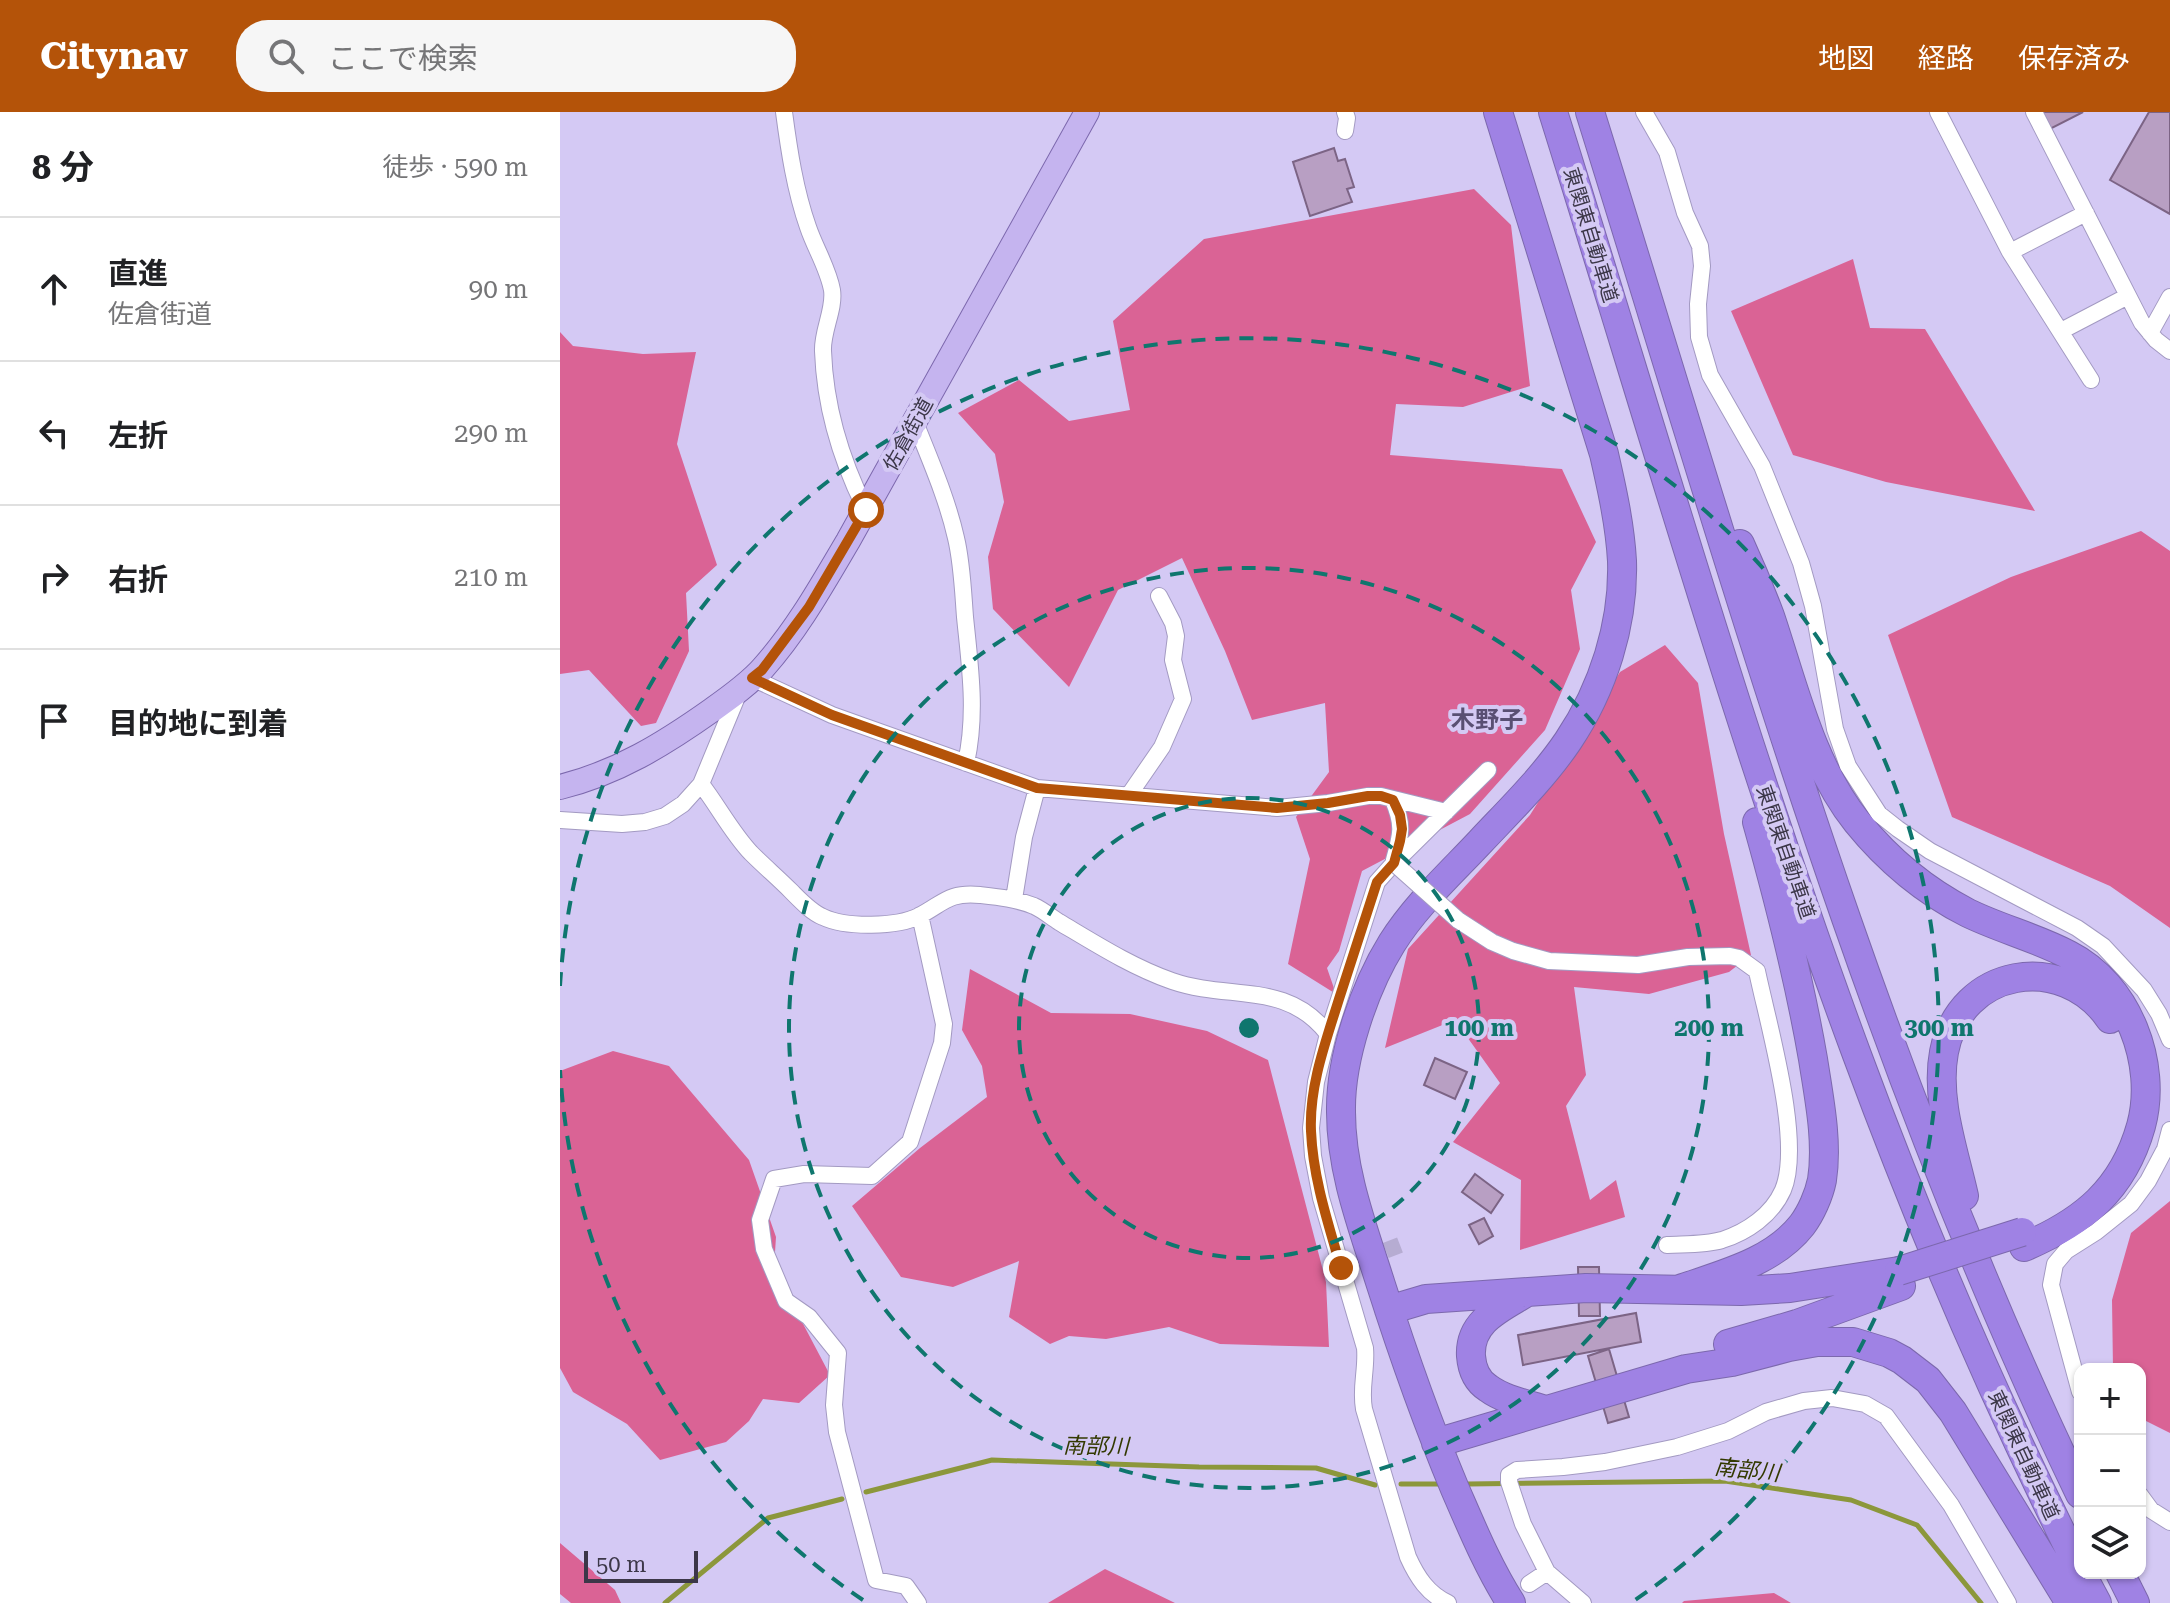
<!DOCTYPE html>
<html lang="ja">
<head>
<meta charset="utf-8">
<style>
	:root { --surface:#fff; --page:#f6f6f6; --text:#202124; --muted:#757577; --line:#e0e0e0; --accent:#b45309 }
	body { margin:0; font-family:"Roboto Serif","Noto Sans JP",serif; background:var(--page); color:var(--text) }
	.controls { position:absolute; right:24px; bottom:24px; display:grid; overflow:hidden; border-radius:16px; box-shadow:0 2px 6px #0004 }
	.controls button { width:72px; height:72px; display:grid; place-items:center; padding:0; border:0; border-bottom:2px solid var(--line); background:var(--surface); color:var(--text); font:40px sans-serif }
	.scale { position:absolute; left:24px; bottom:20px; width:114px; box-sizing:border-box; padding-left:8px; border:4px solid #3c3748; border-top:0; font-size:22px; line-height:28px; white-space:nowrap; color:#3c3748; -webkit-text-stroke:6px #d4c9f4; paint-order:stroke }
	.stop { position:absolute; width:24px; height:24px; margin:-18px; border:6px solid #b45309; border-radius:50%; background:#fff }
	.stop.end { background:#b45309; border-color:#fff; box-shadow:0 2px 8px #0008 }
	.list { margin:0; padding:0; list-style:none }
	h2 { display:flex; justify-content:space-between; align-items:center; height:104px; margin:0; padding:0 32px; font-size:34px }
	h2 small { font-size:26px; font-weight:400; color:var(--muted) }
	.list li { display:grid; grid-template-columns:52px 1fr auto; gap:24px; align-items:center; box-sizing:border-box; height:144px; padding:0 32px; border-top:2px solid var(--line) }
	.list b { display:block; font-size:30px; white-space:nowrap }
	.list p { margin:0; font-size:26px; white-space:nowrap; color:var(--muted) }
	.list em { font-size:26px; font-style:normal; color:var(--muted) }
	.icon { flex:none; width:44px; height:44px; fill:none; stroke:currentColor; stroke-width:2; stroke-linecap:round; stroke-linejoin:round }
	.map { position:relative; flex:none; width:1610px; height:1491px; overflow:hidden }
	header { display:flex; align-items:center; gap:48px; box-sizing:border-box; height:112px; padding:0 40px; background:var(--accent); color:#fff }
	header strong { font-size:38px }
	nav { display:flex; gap:44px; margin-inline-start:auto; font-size:28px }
	.search { width:560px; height:72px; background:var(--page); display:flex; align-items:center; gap:20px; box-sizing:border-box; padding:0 28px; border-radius:32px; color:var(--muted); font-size:30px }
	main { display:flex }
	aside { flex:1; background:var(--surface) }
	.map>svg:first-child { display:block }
	.forest { fill:#da6395 }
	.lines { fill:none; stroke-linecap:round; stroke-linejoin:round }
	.stream { stroke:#8c973b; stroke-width:5 }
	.building { fill:#b89fc3; stroke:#7c6485; stroke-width:2 }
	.street-tunnel { stroke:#b6acd2; stroke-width:16; stroke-dasharray:16 8; stroke-linecap:butt }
	.street-casing { stroke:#a39ac2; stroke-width:18 }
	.primary-casing { stroke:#7c68ad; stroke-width:26 }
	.highway-casing { stroke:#7c68ad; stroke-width:30 }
	.street { stroke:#fff; stroke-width:16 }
	.primary { stroke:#c5b4ef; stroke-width:24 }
	.highway { stroke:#9f82e4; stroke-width:28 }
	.street-bridge-casing { stroke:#a39ac2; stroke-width:18; stroke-linecap:butt }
	.highway-bridge-casing { stroke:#7c68ad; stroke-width:30; stroke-linecap:butt }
	.street-bridge { stroke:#fff; stroke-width:16 }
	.highway-bridge { stroke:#9f82e4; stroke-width:28 }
	.route { stroke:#b45309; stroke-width:10 }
	.ring { fill:none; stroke:#0f766e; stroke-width:4; stroke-dasharray:14 10 }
	.labels { text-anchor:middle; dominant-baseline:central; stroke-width:8; stroke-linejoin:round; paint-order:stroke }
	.street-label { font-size:20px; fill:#3c3748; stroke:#d4c9f4 }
	.water-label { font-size:22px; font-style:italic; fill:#333900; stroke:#d4c9f4 }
	.quarter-label { font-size:24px; font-weight:bold; fill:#594f73; stroke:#d4c9f4 }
	.centre { fill:#0f766e; stroke:#d4c9f4; stroke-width:4 }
	.ring-label { font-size:24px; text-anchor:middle; font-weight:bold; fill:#0f766e; stroke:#d4c9f4; stroke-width:8; stroke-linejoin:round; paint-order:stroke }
</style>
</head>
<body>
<header>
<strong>Citynav</strong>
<div class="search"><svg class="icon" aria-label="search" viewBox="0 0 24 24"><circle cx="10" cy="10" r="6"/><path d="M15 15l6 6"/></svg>ここで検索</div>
<nav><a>地図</a><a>経路</a><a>保存済み</a></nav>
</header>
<main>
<aside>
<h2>8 分<small>徒歩 · 590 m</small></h2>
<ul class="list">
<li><svg class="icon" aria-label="ahead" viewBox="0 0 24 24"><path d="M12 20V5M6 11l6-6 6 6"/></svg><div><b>直進</b><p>佐倉街道</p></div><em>90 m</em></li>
<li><svg class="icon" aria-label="left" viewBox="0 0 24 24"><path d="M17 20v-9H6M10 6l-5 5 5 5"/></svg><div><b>左折</b></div><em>290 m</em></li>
<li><svg class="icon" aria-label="right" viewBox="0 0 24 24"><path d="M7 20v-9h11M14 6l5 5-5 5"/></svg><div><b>右折</b></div><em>210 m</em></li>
<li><svg class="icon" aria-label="arrive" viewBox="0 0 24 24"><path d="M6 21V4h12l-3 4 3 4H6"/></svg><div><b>目的地に到着</b></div></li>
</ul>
</aside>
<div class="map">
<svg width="1610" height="1491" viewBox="0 0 1610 1491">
	<rect width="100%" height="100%" fill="#d4c9f4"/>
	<path class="forest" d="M914 77 951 113 970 274 903 295 836 292 830 343 1002 357 1036 430 1011 478 1020 537 985 618 910 702 802 759 779 839 767 856 776 882 728 852 750 747 736 705 769 660 765 591 692 608 665 539 622 446 558 478 509 575 433 497 428 445 444 390 435 342 398 301 459 268 509 309 570 298 553 209 644 127Z
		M1293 147 1310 216 1365 217 1475 399 1326 370 1233 343 1171 199Z
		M0 220 13 234 83 242 136 240 117 332 157 453 126 481 129 539 96 611 81 614 29 558 0 562Z
		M1581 419 1610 439V816L1550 774 1392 705 1328 523 1451 465Z
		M1105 533 1138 571 1164 722 1191 843 1169 860 1089 882 1014 875 1026 963 1006 994 1030 1088 1056 1068 1065 1105 960 1138 961 1068 893 1030 940 971 895 908 825 936 848 837 970 703 1060 560Z
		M410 857 491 901 570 902 647 919 708 948 766 1170 769 1235 660 1232 609 1215 546 1227 509 1224 490 1232 449 1205 459 1149 393 1175 341 1165 292 1094 360 1036 427 985 422 954 402 918Z
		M53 939 109 954 189 1048 216 1125 213 1171 241 1208 270 1263 239 1291 203 1287 189 1309 166 1330 100 1348 67 1312 13 1280 0 1256V959Z
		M1610 1089V1321L1580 1306V1257H1553L1552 1188 1571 1121Z
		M0 1431 55 1478 61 1491H11L0 1482Z
		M545 1457 615 1491H488Z
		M1214 1481 1231 1491H1122L1124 1489Z"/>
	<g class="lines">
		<path class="stream" d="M841 1372H879
			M908 1372 1165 1369 1291 1388 1357 1413 1421 1491
			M306 1380 432 1348 639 1355 756 1356 815 1373
			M105 1491 208 1406 282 1387"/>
	</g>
	<path class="building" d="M1479 0H1523L1488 18Z
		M1589 0H1610V102L1550 68Z
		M774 36 778 49 785 47 794 75 787 77 792 90 750 104 733 50Z
		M875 946 907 960 895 987 864 973Z
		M915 1062 943 1083 931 1101 902 1080Z
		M924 1106 933 1124 919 1132 909 1113Z
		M1018 1155H1039L1040 1204H1019Z
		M1076 1201 1081 1230 963 1253 958 1223Z
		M1049 1237 1069 1305 1048 1311 1028 1244Z"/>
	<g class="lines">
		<path class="street-tunnel" d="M781 1156 840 1133"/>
		<defs>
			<path id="street" d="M224 0C229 38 235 78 248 115 255 136 268 156 272 178 275 197 262 219 263 239 265 295 281 348 306 398
				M1084 0 1107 40 1125 101 1140 134 1142 154 1138 192 1139 225 1150 263 1202 354 1241 451 1253 494 1275 617 1288 654 1319 702 1338 717 1370 739 1517 816 1543 834 1584 878 1599 902 1610 928
				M1378 0 1450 140 1531 268
				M1474 0 1582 211 1596 228 1610 239
				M785 19 787 6 785 0
				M1450 140 1526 101
				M1501 219 1568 184
				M1590 221 1610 185
				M355 310C370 348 387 386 396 426 402 451 403 479 405 505 410 555 417 601 406 651
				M192 566 272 603 477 676 717 696 768 691 808 684H821L886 700
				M141 672C158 694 172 721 191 741 204 754 218 766 231 779 240 788 251 800 263 805 286 816 337 815 359 804 384 791 388 780 420 783 438 785 457 787 474 794 483 798 491 805 499 810 536 832 572 855 612 869 670 889 726 868 768 922
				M569 683 602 635 623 587 613 548 616 524 613 511 599 484
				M833 688C844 713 841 723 834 748
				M0 708 62 712 85 710 105 704 123 692 141 672 179 580
				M454 787 464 725 477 676
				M898 808 932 830 953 839 989 849 1078 853 1128 845 1170 844 1179 846 1197 859C1208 912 1243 1030 1223 1078 1212 1103 1187 1120 1162 1128 1145 1133 1125 1132 1107 1133
				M1520 1280 1491 1173 1495 1152 1506 1139 1536 1120 1571 1092 1588 1069 1605 1037 1610 1018
				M1580 1383 1591 1398 1610 1410
				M969 1472 987 1460
				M358 1491 346 1474 316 1468 277 1320 274 1293 278 1241 249 1205 226 1189 204 1137 200 1108 214 1067 244 1062 312 1064 350 1030 382 931 384 912 360 803
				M888 1491C868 1482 857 1465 848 1445L804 1297C800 1276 807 1257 805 1236L761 1086 753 1044 751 1016 756 970 768 922 817 770 834 751 928 658
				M1023 1491 987 1460 963 1412 949 1370V1363L957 1358 1003 1355 1045 1350 1117 1335 1168 1319 1206 1300 1244 1289 1272 1286 1305 1292 1326 1304 1391 1393 1448 1491"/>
			<path id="primary" d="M0 675C57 661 104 632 152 598 169 586 189 572 203 556 237 518 262 473 288 429L527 0"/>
			<path id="highway" d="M938 0 1044 342C1052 377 1060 413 1062 449 1064 512 1043 577 1008 629 983 666 950 698 920 730 890 762 856 793 832 831 804 876 780 947 781 1000 781 1060 803 1116 821 1173 843 1242 867 1310 895 1377 912 1416 928 1455 951 1491
				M993 0C1092 315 1182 633 1297 943 1362 1119 1436 1291 1520 1458
				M1030 0C1176 467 1307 940 1520 1382
				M1180 432C1191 456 1201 480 1210 504 1233 572 1251 653 1297 710 1327 747 1365 779 1408 801 1441 817 1477 826 1509 843 1568 873 1598 952 1581 1014 1563 1078 1523 1110 1464 1135
				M1404 1084C1394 1039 1375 987 1384 940 1400 856 1503 838 1550 907
				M1120 1177C1163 1162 1213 1150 1242 1113 1251 1101 1259 1083 1262 1068 1268 1029 1259 986 1253 947 1239 866 1219 788 1197 710
				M964 1182C939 1197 909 1210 911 1244 912 1257 917 1269 928 1276 944 1288 967 1292 986 1298
				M829 1198 866 1187 1026 1176 1181 1179 1230 1176 1339 1159
				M1168 1232 1237 1212 1341 1174
				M876 1331 1126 1257 1172 1250 1229 1235 1257 1230H1293L1329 1241 1342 1248 1368 1268 1393 1300 1510 1491
				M1521 1461 1537 1491
				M1560 1461 1575 1491"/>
		</defs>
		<use href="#street" class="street-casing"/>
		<use href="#primary" class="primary-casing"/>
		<use href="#highway" class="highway-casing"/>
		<use href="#street" class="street"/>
		<use href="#primary" class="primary"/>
		<use href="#highway" class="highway"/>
		<defs>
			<path id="street-bridge" d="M834 751 898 808"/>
			<path id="highway-bridge" d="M1339 1159 1462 1120"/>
		</defs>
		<use href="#street-bridge" class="street-bridge-casing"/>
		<use href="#highway-bridge" class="highway-bridge-casing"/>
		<use href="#street-bridge" class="street-bridge"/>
		<use href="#highway-bridge" class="highway-bridge"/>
	</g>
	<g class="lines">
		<path class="route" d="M306 398 249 495 202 558 192 566 272 603 477 676 717 696 768 691 808 684H821L833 688 840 703 842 717 840 729 834 751 817 770C804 809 792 848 779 887 766 929 749 974 751 1019 753 1066 768 1111 781 1156"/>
	</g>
	<g class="ring">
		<circle cx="689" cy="916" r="230"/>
		<circle cx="689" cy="916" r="460"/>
		<path d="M303 1488A690 690 0 0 1 0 958M0 874A690 690 0 1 1 1075 1488"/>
	</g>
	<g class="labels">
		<g class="street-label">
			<text transform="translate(1031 123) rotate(73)">東関東自動車道</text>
			<text transform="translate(348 322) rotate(-61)">佐倉街道</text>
			<text transform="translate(1226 740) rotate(71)">東関東自動車道</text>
			<text transform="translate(1464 1343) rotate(65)">東関東自動車道</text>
		</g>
		<g class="water-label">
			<text transform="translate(536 1334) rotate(1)">南部川</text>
			<text transform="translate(1187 1358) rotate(6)">南部川</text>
		</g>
		<g class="quarter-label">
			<text x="927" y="608">木野子</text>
		</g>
	</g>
	<circle cx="689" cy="916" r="12" class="centre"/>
	<g class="ring-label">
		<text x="919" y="924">100 m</text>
		<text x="1149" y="924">200 m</text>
		<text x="1379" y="924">300 m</text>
	</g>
</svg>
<div class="controls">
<button>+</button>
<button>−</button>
<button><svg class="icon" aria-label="layers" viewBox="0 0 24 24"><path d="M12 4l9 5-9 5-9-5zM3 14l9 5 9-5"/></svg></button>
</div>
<div class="scale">50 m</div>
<div class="stop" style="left:306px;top:398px"></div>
<div class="stop end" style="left:781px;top:1156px"></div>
</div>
</main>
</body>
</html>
